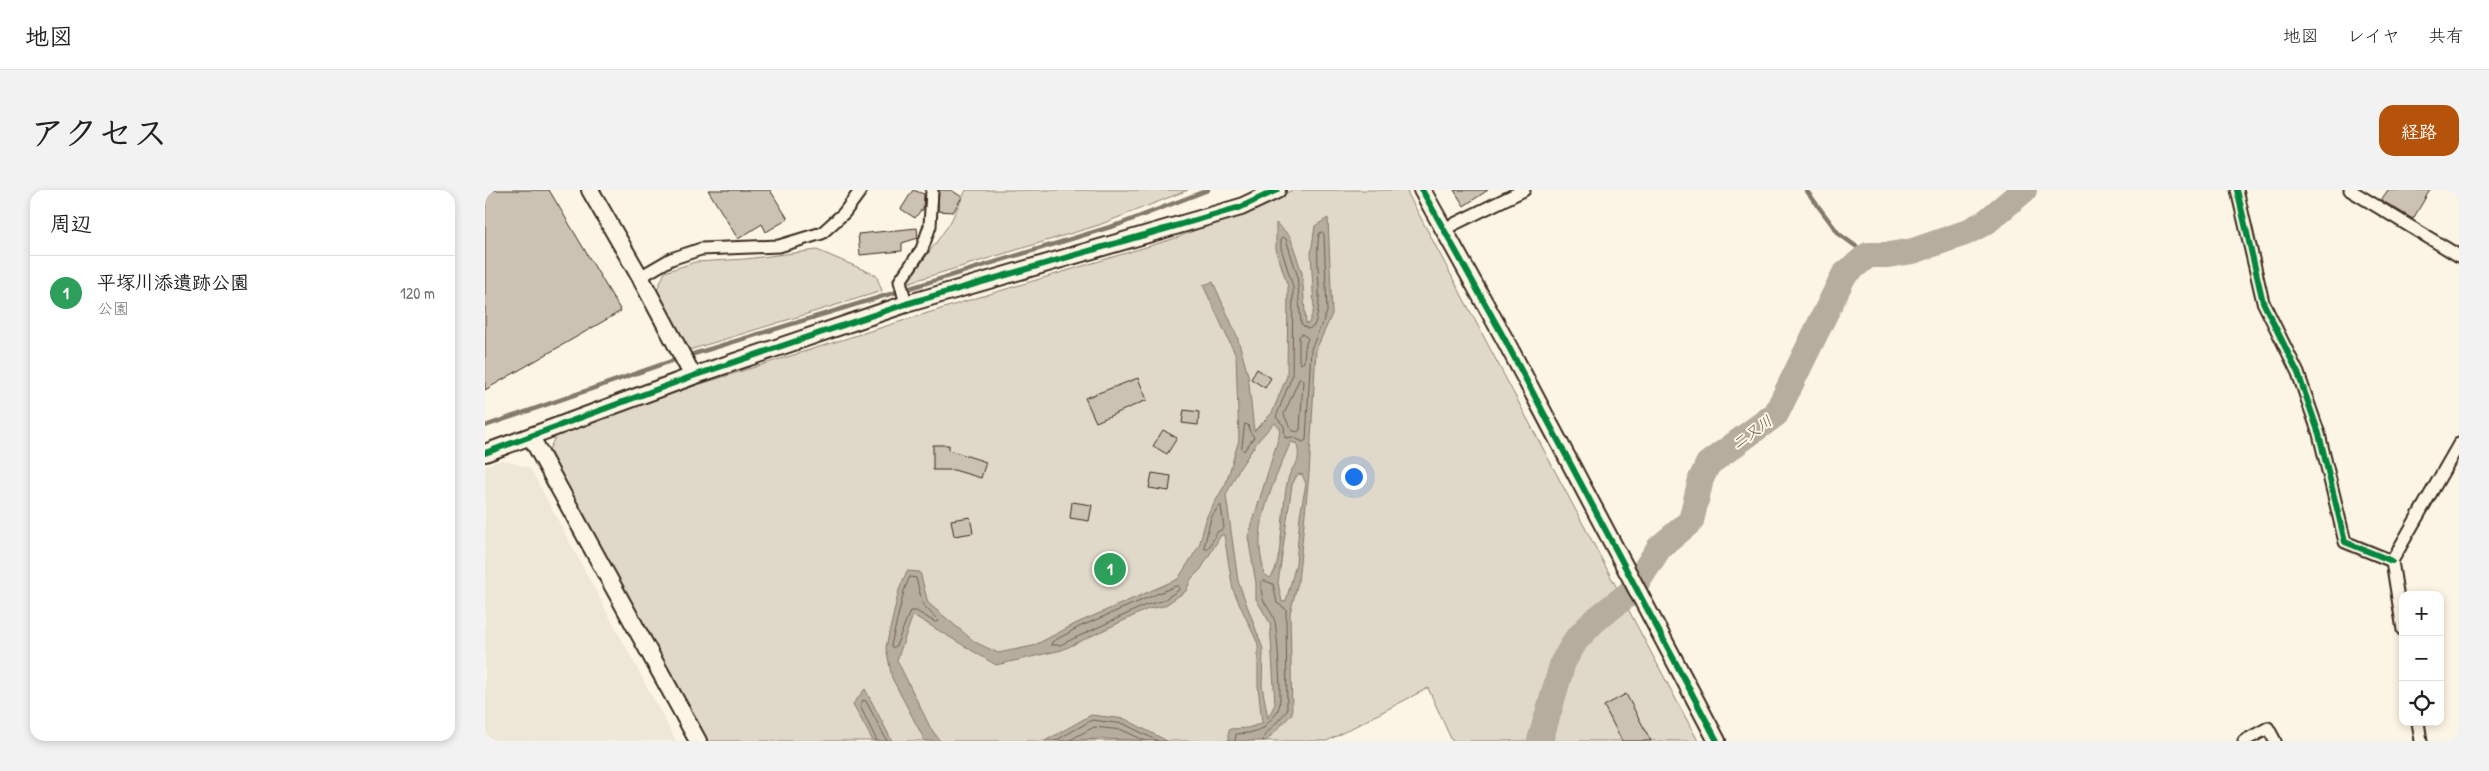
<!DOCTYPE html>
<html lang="ja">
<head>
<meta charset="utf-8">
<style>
	:root { --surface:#fff; --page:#f2f2f2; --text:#202124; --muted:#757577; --line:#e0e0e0; --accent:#b45309 }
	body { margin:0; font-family:"Patrick Hand","Klee One",sans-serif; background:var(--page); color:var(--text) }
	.controls { position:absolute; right:15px; bottom:15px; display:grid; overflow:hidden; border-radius:10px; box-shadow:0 2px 8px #0003 }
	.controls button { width:45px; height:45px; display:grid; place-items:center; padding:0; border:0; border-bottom:1px solid var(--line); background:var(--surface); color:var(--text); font:25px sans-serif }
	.you { position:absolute; left:868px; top:286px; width:18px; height:18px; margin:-12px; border:4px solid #fff; border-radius:50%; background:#1a73e8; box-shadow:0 0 0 8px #1a73e833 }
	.badge { display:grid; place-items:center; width:32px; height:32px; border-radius:50%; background:var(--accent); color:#fff; font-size:16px; font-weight:700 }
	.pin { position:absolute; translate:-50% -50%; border:2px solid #fff; box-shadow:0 1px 5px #0006 }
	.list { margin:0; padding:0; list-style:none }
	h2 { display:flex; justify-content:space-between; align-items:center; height:65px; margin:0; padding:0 20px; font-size:21px }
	h2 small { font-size:16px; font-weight:400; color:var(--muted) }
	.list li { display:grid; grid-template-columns:32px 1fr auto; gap:15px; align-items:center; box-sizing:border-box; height:75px; padding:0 20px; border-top:1px solid var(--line) }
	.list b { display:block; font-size:19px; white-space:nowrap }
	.list p { margin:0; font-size:16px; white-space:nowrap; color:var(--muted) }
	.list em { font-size:16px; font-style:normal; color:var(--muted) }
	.icon { flex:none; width:28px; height:28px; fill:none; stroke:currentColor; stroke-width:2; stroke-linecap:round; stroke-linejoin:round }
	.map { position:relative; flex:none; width:1974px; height:551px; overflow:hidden; border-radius:15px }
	header { display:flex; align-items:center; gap:30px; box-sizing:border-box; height:70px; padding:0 25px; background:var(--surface); border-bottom:1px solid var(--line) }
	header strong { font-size:24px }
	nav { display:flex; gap:28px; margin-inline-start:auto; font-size:18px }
	.intro { display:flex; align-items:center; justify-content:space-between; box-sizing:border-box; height:120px; padding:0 30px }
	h1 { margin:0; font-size:35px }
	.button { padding:12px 22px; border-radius:15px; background:var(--accent); color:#fff; font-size:18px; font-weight:700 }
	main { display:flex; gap:30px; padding:0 30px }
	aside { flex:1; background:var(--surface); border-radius:15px; box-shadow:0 2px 8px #0003 }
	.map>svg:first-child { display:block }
	.built { fill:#eee6d6 }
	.green { fill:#e0d8c8; stroke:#8e8173 }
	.water { fill:#b7ad9e; stroke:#85796b; fill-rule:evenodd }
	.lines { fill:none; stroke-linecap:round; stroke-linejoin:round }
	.shore { stroke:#6d5e51; stroke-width:1 }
	.stream { stroke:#85796b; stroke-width:4.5 }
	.river { stroke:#b7ad9e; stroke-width:26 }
	.building { fill:#ccc2b3; stroke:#3b2a1e }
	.street-casing { stroke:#3b2a1e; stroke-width:15 }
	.secondary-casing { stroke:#3b2a1e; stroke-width:20 }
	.street { stroke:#fcf5e5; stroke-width:11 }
	.secondary { stroke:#fcf5e5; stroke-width:16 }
	.cycleway-casing { stroke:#fcf5e5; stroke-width:9 }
	.cycleway { stroke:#00873e; stroke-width:6 }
	.labels { text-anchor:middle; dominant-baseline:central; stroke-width:4; stroke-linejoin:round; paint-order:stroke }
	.water-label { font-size:15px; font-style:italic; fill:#605144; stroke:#fcf5e5 }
</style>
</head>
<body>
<header>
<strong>地図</strong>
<nav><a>地図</a><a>レイヤ</a><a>共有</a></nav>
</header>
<div class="intro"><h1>アクセス</h1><a class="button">経路</a></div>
<main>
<aside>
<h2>周辺<small></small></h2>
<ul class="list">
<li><span class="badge" style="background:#2e9e5b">1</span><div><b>平塚川添遺跡公園</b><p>公園</p></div><em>120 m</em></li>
</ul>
</aside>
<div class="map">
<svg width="1974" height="551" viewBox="0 0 1974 551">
	<rect width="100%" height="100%" fill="#fcf5e5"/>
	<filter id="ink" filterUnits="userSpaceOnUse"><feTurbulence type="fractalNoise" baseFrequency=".02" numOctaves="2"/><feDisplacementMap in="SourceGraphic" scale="10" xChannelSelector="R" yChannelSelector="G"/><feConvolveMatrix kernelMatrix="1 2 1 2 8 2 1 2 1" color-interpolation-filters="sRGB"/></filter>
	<g filter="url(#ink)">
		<path class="built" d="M17 270 45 278 191 551H0V276Z"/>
		<path class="green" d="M481 0H703L614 35 422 93 465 33Z
			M808 0H921L1213 551H967L943 498 842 551H221L64 260 70 247 193 201 478 112 691 48Z
			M332 60 391 85 397 101 201 161 171 102 180 82 210 72 260 69Z"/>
		<path class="water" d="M843 28 847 124 831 160 824 284 813 392 805 423 807 524 781 551H744L743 544 745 539 763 538 777 533 773 496V454L748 400 739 345H736L716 379 706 389 701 401 679 416 663 419 577 460 511 475 428 425 412 470 445 537 455 551H440L407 488 401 457 414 400 422 381 435 382 443 413 490 452 513 463 548 456 592 433 693 389 714 356 722 326 741 293 754 250 751 166 718 95 728 92 752 146 763 185 769 241 787 223 802 186 803 97 791 59V33L805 46 817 83 821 134 824 133 829 119 826 63 830 36ZM789 233 795 238 794 246 763 347 771 393V409L785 433 790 514 783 528 777 496 778 459 753 391 741 305 754 279 773 251ZM806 252 812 254C816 276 810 270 804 286 796 308 799 375 785 388L779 384C778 375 775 366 775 357 773 325 793 281 806 252ZM817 284 821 294 815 325 811 374 801 411 797 412 793 393 807 295 812 285Z
			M380 499 407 551H388L368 514Z
			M606 525 640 529 682 551 617 549 560 551Z"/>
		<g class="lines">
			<path class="shore" d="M837 42 839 44 842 122 826 159 821 250 818 252 808 247 800 248 799 236 791 227 807 186 808 97 796 58V49L798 47 801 49 812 84 816 134 823 139 829 136C840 108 829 75 834 44Z
				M817 144 823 148 820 157 819 172 816 174 814 171V147Z
				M815 188 818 191 815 240 812 242 806 240 799 225Z
				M760 234 763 235 765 242 769 247 759 261 757 258Z
				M736 316 739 338 732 342 723 359H720L719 357 726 328 733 317Z
				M425 387 431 388 438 415 454 431 450 432 431 421H425L411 456 408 458 406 455 419 401Z
				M691 396H694V400L677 411 661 415 575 455H566L567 452 594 437Z
				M392 551 375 516 378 510 381 511 402 551
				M570 551 607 530 639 534 673 551
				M583 551 609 537 637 540 661 551
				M750 551 751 544 764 543 779 538C784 530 791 527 794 517 797 509 792 440 790 432 784 413 776 417 776 393L778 390 788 394 792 413 801 419 802 521 779 546 778 551"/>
			<path class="stream" d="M1321 0 1354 44 1383 65
				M202 166 635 34 723 0
				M0 236 195 168"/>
			<path class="river" d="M1055 551 1078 472 1091 450 1109 431 1146 402 1174 358 1206 331 1216 289 1223 274 1291 224 1359 85 1383 65H1403L1428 61 1480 43 1501 32 1539 0"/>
		</g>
		<path class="building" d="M0 0H64L136 121 0 200Z
			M223 0H285L303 29 281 42 277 34 253 49Z
			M428 0 439 4 438 20H436L430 28 416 19Z
			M454 0H466L477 7 468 22 453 21Z
			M969 0H1003L979 16Z
			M1903 0H1945L1928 29 1896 10Z
			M432 38 433 48 417 53V61L375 65 373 44Z
			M772 179 786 188 780 198 766 189Z
			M653 188 662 210 611 232 600 208Z
			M699 220 714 222 713 235 697 233Z
			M678 240 692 248 682 264 668 256Z
			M448 255H464V260L501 272 496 288 469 280H448Z
			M667 283 686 286 684 301 664 298Z
			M587 312 607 315 604 331 585 328Z
			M485 327 488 343 469 346 466 330Z
			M1141 504 1166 551H1137L1119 516Z"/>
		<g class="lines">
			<defs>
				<path id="street" d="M1752 0 1778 112 1813 183 1834 244 1860 352 1907 371
					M1865 0 1974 66
					M959 39 1039 0
					M155 87 186 69 216 59 294 56 337 43 359 23 376 0
					M421 114 415 91 437 59 445 36 447 0
					M1918 440 1907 371 1974 254
					M1933 532 1936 551
					M1759 551 1783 538 1790 551"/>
				<path id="secondary" d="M105 0 155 87 208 186
					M937 0 1019 148 1232 551
					M46 247 213 551
					M0 263 208 186 421 114 756 17 792 0"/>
			</defs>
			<use href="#street" class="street-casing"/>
			<use href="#secondary" class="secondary-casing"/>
			<use href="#street" class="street"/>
			<use href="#secondary" class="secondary"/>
			<defs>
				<path id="cycleway" d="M937 0 1019 148 1232 551
					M1752 0 1778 112 1813 183 1834 244 1860 352 1907 371
					M0 263 208 186 421 114 756 17 792 0"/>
			</defs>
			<use href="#cycleway" class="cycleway-casing"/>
			<use href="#cycleway" class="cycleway"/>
		</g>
	</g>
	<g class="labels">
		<g class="water-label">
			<text transform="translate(1267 242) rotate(-36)">二又川</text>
		</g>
	</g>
</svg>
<div class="controls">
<button>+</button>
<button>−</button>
<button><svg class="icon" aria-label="locate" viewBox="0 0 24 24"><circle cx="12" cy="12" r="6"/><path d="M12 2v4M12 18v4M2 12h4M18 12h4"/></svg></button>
</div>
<div class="you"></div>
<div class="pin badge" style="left:625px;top:379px;background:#2e9e5b">1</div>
</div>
</main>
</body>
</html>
